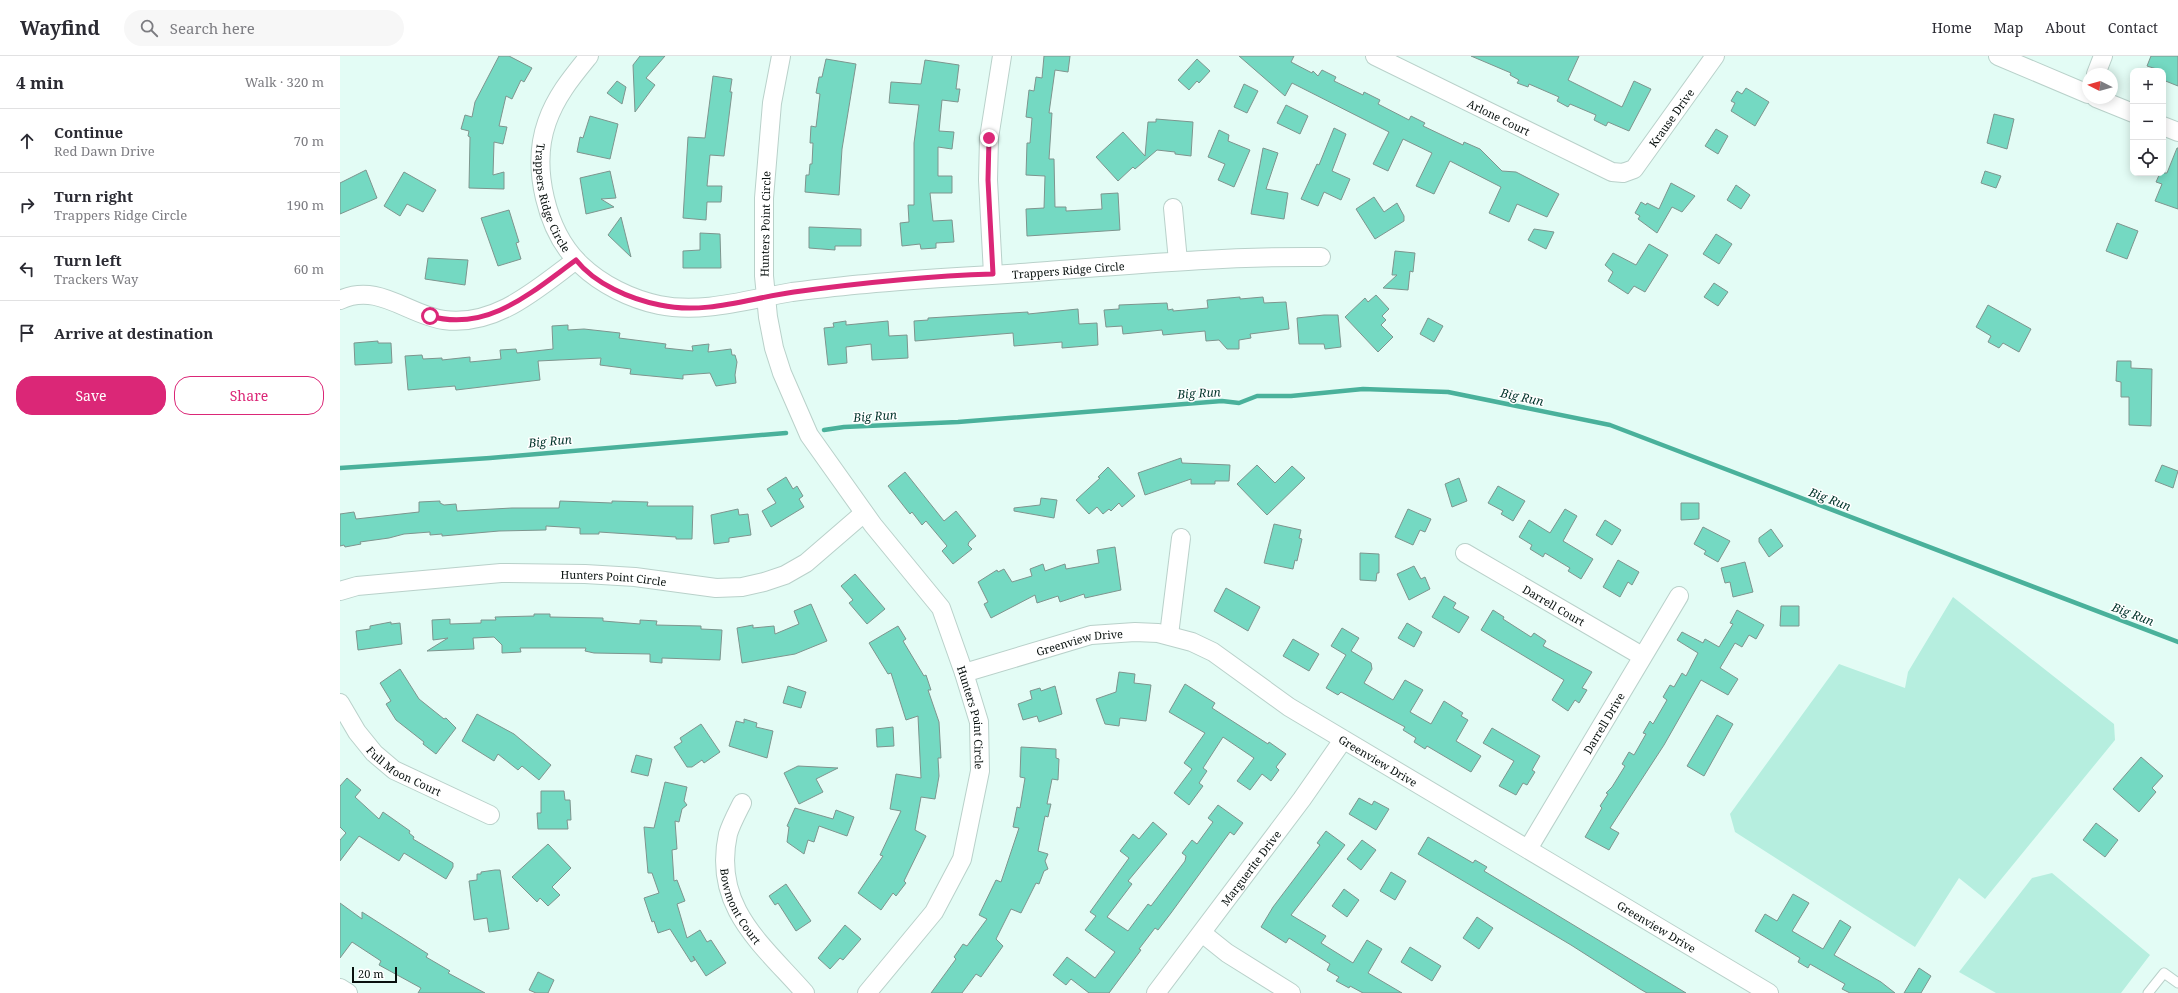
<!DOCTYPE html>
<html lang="en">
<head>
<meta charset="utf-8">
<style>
	:root { --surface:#fff; --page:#f7f7f7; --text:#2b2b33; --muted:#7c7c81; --line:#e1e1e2; --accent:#db2777 }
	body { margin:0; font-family:"Noto Serif",serif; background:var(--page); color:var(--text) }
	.controls { position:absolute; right:12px; top:12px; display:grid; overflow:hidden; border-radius:8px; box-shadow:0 2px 10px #0003 }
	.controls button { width:36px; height:36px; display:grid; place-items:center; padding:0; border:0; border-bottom:1px solid var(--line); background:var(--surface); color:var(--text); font:20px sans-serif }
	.compass { position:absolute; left:1742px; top:12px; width:36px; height:36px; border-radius:50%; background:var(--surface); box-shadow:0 2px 10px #0003; rotate:276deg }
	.scale { position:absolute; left:12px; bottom:10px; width:45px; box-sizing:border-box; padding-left:4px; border:2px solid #08100e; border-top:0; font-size:11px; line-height:14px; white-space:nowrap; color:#08100e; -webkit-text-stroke:3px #fff; paint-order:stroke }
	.stop { position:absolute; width:12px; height:12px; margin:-9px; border:3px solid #db2777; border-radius:50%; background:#fff }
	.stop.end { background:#db2777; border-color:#fff; box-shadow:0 1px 4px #0008 }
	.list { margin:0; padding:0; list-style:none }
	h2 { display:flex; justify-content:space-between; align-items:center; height:52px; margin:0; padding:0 16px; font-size:17px }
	h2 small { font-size:13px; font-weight:400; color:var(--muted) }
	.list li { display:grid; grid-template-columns:26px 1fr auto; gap:12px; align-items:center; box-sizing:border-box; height:64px; padding:0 16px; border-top:1px solid var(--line) }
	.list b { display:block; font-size:15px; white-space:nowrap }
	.list p { margin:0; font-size:13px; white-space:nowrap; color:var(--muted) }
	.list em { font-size:13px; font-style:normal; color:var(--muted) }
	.actions { display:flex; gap:8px; padding:12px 16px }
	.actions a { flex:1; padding:9px 0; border:1px solid var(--accent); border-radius:16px; text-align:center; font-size:14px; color:var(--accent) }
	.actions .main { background:var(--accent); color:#fff }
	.icon { flex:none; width:22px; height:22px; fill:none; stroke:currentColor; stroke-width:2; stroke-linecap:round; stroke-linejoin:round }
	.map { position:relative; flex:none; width:1838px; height:937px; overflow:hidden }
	header { display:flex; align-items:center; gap:24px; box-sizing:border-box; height:56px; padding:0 20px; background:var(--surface); border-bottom:1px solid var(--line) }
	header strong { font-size:19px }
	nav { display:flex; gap:22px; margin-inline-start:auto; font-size:14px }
	.search { width:280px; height:36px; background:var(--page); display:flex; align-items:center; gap:10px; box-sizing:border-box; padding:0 14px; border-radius:22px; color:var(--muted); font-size:15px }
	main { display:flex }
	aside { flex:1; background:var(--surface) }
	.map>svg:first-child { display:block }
	.green { fill:#b6eedf }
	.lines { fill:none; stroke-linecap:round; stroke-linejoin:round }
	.stream { stroke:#4ab19b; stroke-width:4.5 }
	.building { fill:#74d9c2; stroke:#7e958e }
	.service-casing { stroke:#b9d1ca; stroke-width:11 }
	.minor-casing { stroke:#b9d1ca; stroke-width:20 }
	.service { stroke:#fff; stroke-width:9 }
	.minor { stroke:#fff; stroke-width:18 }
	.route { stroke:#db2777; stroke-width:5 }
	.labels { text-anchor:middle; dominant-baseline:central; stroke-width:3; stroke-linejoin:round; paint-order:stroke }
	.street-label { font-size:11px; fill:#08100e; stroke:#fff }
	.water-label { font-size:12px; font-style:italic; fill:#01332a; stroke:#fff }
</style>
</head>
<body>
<header>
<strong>Wayfind</strong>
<div class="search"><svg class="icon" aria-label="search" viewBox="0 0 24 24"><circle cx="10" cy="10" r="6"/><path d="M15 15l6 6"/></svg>Search here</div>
<nav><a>Home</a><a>Map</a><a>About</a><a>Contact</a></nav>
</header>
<main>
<aside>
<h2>4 min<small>Walk · 320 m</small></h2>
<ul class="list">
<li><svg class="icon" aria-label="ahead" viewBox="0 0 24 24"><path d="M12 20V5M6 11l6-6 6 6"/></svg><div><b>Continue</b><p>Red Dawn Drive</p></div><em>70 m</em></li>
<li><svg class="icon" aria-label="right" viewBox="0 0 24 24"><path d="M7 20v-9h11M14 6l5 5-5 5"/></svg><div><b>Turn right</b><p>Trappers Ridge Circle</p></div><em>190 m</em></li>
<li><svg class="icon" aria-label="left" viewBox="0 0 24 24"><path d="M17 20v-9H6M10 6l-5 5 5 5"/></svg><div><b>Turn left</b><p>Trackers Way</p></div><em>60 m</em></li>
<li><svg class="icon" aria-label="arrive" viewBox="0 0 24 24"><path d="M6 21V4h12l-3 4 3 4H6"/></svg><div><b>Arrive at destination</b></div></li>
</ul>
<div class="actions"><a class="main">Save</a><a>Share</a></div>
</aside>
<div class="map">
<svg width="1838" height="937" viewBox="0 0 1838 937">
	<rect width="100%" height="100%" fill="#e3fcf5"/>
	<path class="green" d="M1613 541 1774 668 1775 684 1645 843 1619 822 1575 891 1395 776 1390 758 1499 608 1565 632 1568 616Z
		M1712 817 1810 899 1781 937H1656L1619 916 1692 822Z"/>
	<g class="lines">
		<path class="stream" d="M484 374 504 371 618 366 882 345 899 347 917 340H951L1023 333 1108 336 1270 369 1838 586
			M0 412 150 402 446 377"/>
	</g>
	<path class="building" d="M159 0H169L192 12 184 26 181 24 172 43 166 40 159 70 167 71 163 88 154 86 153 119 164 116V133L129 132 130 81 128 80 129 75 121 73 125 59 132 61 135 46Z
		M300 0H325L306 22 315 29 295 56 293 9Z
		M704 0H730L728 16 715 14 709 57H712L709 103H714L715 151H726V155L762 153 761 138 778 137 780 174 687 180 686 153 704 152 705 120 686 119 687 87H690L692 62 686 61 689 34 694 35 696 21 702 22Z
		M899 0H954L951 6 972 17 973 15 978 20 982 14 996 21 994 25 1023 39 1024 36 1040 44 1038 48 1069 64 1071 60 1085 67 1083 70 1123 89 1124 86 1140 93 1162 115 1176 116 1219 138 1207 161 1177 148 1169 166 1149 157 1161 131 1110 105 1094 138 1076 130 1092 97 1063 83 1048 115 1033 108 1049 76 952 27 945 40Z
		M1131 0H1239L1228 24 1282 51 1294 25 1311 33 1289 75 1268 66 1266 70 1254 64 1256 59 1230 48 1228 51 1217 45 1219 41 1189 28 1188 31 1177 27 1179 24 1170 19 1171 17Z
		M1811 0H1838V30L1823 24V15L1807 10Z
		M486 3 516 8 502 93 499 139 465 136 466 119H469L470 108H472L473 87H470L471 70 476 71 480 38 476 37 479 21H482Z
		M857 3 870 15 859 27 857 25 849 34 838 24Z
		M585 4 619 9 616 33H620L618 46 602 44 599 75 614 76 612 93 598 91V120H612V137H590L593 165 612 164 614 186 596 187V192L581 193 580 188 562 190 560 167 569 166 568 149H574V87L579 49 549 47 551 26 581 28Z
		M373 20 392 23 390 36H392L384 100 370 99 367 130H382L381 146H367L366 164 343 162 348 81 365 82Z
		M277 25 286 31 282 48 267 37Z
		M904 28 918 35 907 57 894 51Z
		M1406 32 1429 46 1415 70 1391 55 1395 47 1391 45 1397 35 1402 38Z
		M946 49 968 60 960 78 937 67Z
		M1654 58 1674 63 1667 93 1647 87Z
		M250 60 278 68 270 103 237 96 240 81 243 82Z
		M816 63 853 66 851 100 835 98V96L817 94 795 113 793 111 778 125 756 101 783 76 805 100 808 66H816Z
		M994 72 1006 78 992 115 1010 123 1001 144 984 136 978 150 961 143 977 108 979 109Z
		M1376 73 1388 80 1378 98 1365 90Z
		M879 74 889 79 888 85 910 94 894 131 878 124 885 108 868 101Z
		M923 92 938 97 926 133 948 137 944 163 911 158Z
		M1837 92H1838V153L1815 145 1822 128 1816 126 1820 117H1827Z
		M26 114 37 142 0 158V127Z
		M270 115 276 142 261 143 274 151 246 158 240 122Z
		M1645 115 1661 120 1656 132 1641 127Z
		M64 116 96 134 83 156 67 148 60 160 44 150Z
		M1331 127 1355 140 1342 156 1332 151 1317 177 1298 163 1300 160 1295 157 1301 146 1306 149 1307 147 1319 153Z
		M1396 129 1410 139 1401 153 1387 144Z
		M1034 141 1044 156 1057 147 1064 160V165L1035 183 1016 153Z
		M169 154 179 186 176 187 181 203 158 210 141 162Z
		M281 161 291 201 268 179Z
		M1777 167 1798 175 1787 203 1766 195Z
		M469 171 521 173V190H495V194L469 192Z
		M1194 173 1214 176 1206 193 1188 184Z
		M360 177 380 178 381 212H343V195L360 194Z
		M1376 178 1392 188 1379 208 1363 198Z
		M1309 188 1328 199 1305 236 1294 230 1288 238 1268 225 1273 216 1265 209 1273 197 1296 209Z
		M1055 195 1075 197 1073 216 1070 215 1068 234 1043 232 1057 219H1052Z
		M88 202 128 204 125 229 85 223Z
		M1374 227 1388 236 1378 250 1364 241Z
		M1036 239 1049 253 1042 260 1046 264 1041 269 1053 281 1038 296 1005 261 1025 242 1028 246Z
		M900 241V243L923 241 924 247 946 246 949 273 910 278 911 282 899 284V293H887L879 284 866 285 865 275 823 279 822 274 783 278 782 270 766 271 764 254 779 253V249L827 247 828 254 833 253V255L868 252 867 244Z
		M1648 249 1691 273 1679 296 1663 287 1659 292 1648 286 1651 280 1636 271Z
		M738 253 739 268 757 267 758 289 722 292V286L674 290 673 277 575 285 574 265 588 264V262L688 256V258Z
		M984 259H998L1001 291 985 293 984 288H959L957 262Z
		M1088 262 1103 270 1094 286 1080 278Z
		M506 265V269L548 265 549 280 567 279 568 302 532 304 531 288 506 291 507 307 488 309 484 272 494 271 493 267Z
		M228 269V274L244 273 280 277 279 282 326 288 325 292 353 295 352 290 369 288 368 296 391 293 392 299H395L397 306 395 319 396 327 376 330 370 317 343 319V323L290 318 291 313 260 309 261 302 198 305 200 324 116 334 115 330 68 334 65 300 82 299 83 303 102 302V304L130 301V306L161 303 160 294 176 293 177 297 213 293 212 270Z
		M38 285V287H51L52 307 15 309 14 287Z
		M1777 305H1791V312L1812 313 1811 370 1789 369V341H1781V326L1776 325Z
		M841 402 842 407 890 409 889 425H875V428H851V423L805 439 798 417Z
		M917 409 935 427 952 410 965 422 927 459 897 428Z
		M1822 409 1838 415 1833 432 1815 425Z
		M768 411 795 440 782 451 779 447 771 455 769 453 763 458 757 451 749 458 736 444 760 422 758 421Z
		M565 416 604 465 616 455 636 480 629 486 628 489 632 493 613 508 602 495 607 490 586 465 582 469 572 456 570 458 548 430Z
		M446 421 453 433 457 430 463 440 459 443 464 451 431 471 422 455 436 447 427 433Z
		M1119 422 1127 445 1112 451 1105 428Z
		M1158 430 1185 445 1173 465 1161 458 1163 455 1148 447Z
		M701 442 717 444 714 462 674 455V452L700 449Z
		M100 445V447L104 449 116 448 117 455 172 452H219L220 445 272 447V445L308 446 307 450H353L352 483H336V481L259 476V478H240V472L206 470V474L159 475 102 480V478L90 479V476L64 478 49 482 20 486 21 488 5 491 4 489 0 490V458L14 456 16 463 79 456V446Z
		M1341 447H1359V463L1341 464Z
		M398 453 399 459 408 458 411 479 389 482V486L374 488 371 459Z
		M1068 453 1091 463 1085 476 1080 474 1073 489 1055 481Z
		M1225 453 1237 460 1223 485 1253 503 1241 523 1228 515 1230 512 1205 497 1203 501 1190 493 1192 489 1179 481 1189 464 1210 477Z
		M1265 464 1281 474 1272 489 1256 479Z
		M934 468 961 474 959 482 962 483 957 505 955 504 953 513 924 507Z
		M1363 471 1390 485 1378 506 1364 498 1366 495 1354 488Z
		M1431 473 1443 490 1429 501 1419 486V482Z
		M775 491 781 534 745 542 744 538 720 546 718 540 697 547 695 539 651 562 644 548 648 546 638 526 657 514 658 516 664 513 672 526 692 520 690 513 703 508 705 515 725 508 726 513 759 507 757 494Z
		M1020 497 1039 498V517H1037L1036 525 1020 524Z
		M1278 504 1299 516 1292 529 1288 526 1280 541 1263 531Z
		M1405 506 1413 536 1393 541 1390 526 1385 527 1381 512Z
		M1074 510 1081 523 1085 521 1090 533 1069 544 1057 518Z
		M515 518 545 553 527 568 509 547 513 544 501 530Z
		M886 532 920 551 908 575 874 555Z
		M1104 540 1116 547 1113 552 1129 561 1119 577 1092 561Z
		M471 548 487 585 455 598 402 607 397 572 413 569V572L434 570 435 578 459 568 454 555Z
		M1441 550H1459V570H1440Z
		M1153 554 1164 561 1163 563 1191 581 1194 577 1206 585 1203 590 1252 616 1242 632 1247 634 1239 647 1235 644 1228 655 1212 644 1224 624 1141 574Z
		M1397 554 1424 569 1416 583 1409 579 1402 591 1395 587 1380 612 1398 623 1388 639 1361 624 1324 689 1270 772 1279 777 1269 794 1245 781 1262 752 1260 750 1268 738 1266 737 1272 731 1285 710 1282 708 1289 696 1294 699 1306 678 1303 677 1310 665 1313 668 1327 644 1323 641 1330 629 1334 631 1342 617 1346 620 1358 597 1337 584 1342 576 1363 587 1365 583 1379 591 1393 568 1390 567Z
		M194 558H210V561L263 562V565L300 568V564L317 565 316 569 361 570V573L382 574 380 604 322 602V607L310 606V598L254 597 245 595 246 592H180L181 596 162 597V589L154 581 133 582 134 593 87 595 108 582 93 584 92 564 110 563V568L141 567V564H156L155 561 194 560Z
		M51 566V568L60 567 62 588 18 594 16 575 30 573V570Z
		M1067 567 1082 576 1074 591 1058 582Z
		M558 570 566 583 563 585 584 620 586 619 591 634H588L599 666 601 702H598L599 720 595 743 581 741 575 774 586 780 564 825 566 827 556 840 553 837 541 854 518 837 543 800 540 799 561 755 550 753 556 718 581 722 578 660 566 664 551 617 548 618 529 587Z
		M1002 572 1019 582 1011 595 1031 607 1032 613 1024 627 1053 644 1065 624 1083 634 1070 656 1091 668 1104 645 1123 657 1121 660 1128 664 1116 685 1141 700 1131 716 1087 690 1085 693 1074 686 1076 682 1063 674 1065 671 1001 636 998 639 986 632 1006 599 991 590Z
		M953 583 979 598 969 615 943 600Z
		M60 613 79 643 104 663 106 662 116 672 96 698 83 688 84 686 56 664 46 648 51 645 40 627Z
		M779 616 795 618 794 627 811 629 806 665 780 662 779 670 765 668 756 643 776 636Z
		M845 628 875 647 872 652 928 688 929 686 946 698 936 711 939 714 931 725 922 718 910 734 897 725 914 702 883 681 863 712 867 715 859 727 863 730 849 749 834 737 852 713 844 707 865 677 829 656Z
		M448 630 466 636 461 652 443 647Z
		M715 630 722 658 699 666 697 660 683 664 678 648 692 643 690 635 700 632 701 635Z
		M137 658 174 678 211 709 199 724 182 710 178 714 158 698 154 705 122 685Z
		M1377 659 1393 668 1364 720 1347 710Z
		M404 663 417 667 416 671 433 675 427 702 389 690 396 665 404 667Z
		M361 668 380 696 364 707 362 704 352 711H347L334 691 342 686 340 682Z
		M553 671 554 690 537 691 536 673Z
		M1152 672 1200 700 1192 714 1195 716 1187 729 1183 727 1176 739 1159 730 1174 705 1143 687Z
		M681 691 716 693V702L719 703 718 724 712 723 707 748H711L708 761 705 760 698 795 708 798 705 805 708 813 704 815 699 828 696 827 681 857 671 853 656 883 663 890 641 921 636 918 622 937H591L616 903 614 901 623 888 627 890 647 863 639 859 656 824 661 826 679 772 673 771 677 751 680 752 685 722 680 721Z
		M296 699 312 703 308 720 291 716Z
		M1801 701 1823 720 1812 732 1816 736 1799 756 1773 733Z
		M458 710 498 712 476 723 483 736 459 748 444 717Z
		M7 722 21 734 15 741 39 763 43 756 70 775 69 777 74 781 73 783 113 807V811L106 823 64 797 59 805 19 780 0 805V784L6 777 0 771V730Z
		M325 726 347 731 344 745 347 749 342 753 339 766 335 765 337 793 332 794 334 825 337 824 345 845 337 848 347 882 360 874 367 886 371 884 386 907 366 920 353 900 355 904 351 906 330 873 318 877 314 865 312 866 304 842 319 837 312 817H308L304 771 314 772Z
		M201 735H224L225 744H230L231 764H227L228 773H198L197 757H201Z
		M1019 742 1032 749 1034 745 1049 753 1036 774 1009 758Z
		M878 749 903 767 894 779 890 776 831 857 818 874 815 872 799 893 801 894 769 937H749L731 923 726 929 713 919 727 901 755 922 775 896 745 874 756 860 750 856 789 802 780 795 793 778 799 783 813 766 827 778 788 825 792 828 767 861 788 875 808 848 811 850 845 805 846 800 842 797 852 784 857 788 873 766 868 762Z
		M455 752 493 763 496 754 514 761 507 780 479 770 474 786 468 784 464 798 447 786 449 771 447 770Z
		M1756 767 1778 784 1765 801 1743 784Z
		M986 775 1005 789 951 859 986 880 981 887 1013 907 1027 884 1042 893 1028 917 1062 937H1023L1010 930 1009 932 996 925 999 921 987 914 990 908 949 882 946 887 921 871 933 851 980 789 977 787Z
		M1088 781 1133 807 1135 804 1147 811 1144 815 1346 937H1307L1300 933 1231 889 1078 798Z
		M1022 784 1036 794 1021 814 1007 803Z
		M208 788 231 812 212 831 220 839 208 850 200 842 197 846 172 821Z
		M155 814H160L169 873 149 876 147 862 134 864 129 825 137 824V818H141V816Z
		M1051 816 1066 825 1055 844 1040 835Z
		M446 828 471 865 456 875 438 847 435 849 429 840Z
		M1004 833 1019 844 1007 861 992 850Z
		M1453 838 1469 847 1452 875 1483 893 1500 864 1511 871 1494 899 1541 926 1555 937H1510L1502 933 1505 928 1470 908 1468 912 1458 906 1460 902 1415 875 1425 858 1437 865Z
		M0 847 22 863V856L88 898 86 901 110 915 108 917 145 937H78L81 932 39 909 41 905 12 886 0 902Z
		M1137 861 1153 872 1139 893 1123 882Z
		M505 869 521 883 503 904 500 902 490 913 478 902Z
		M1070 891 1101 910 1092 925 1061 906Z
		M1579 912 1591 920 1581 937H1564Z
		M198 916 214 924 208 937H196L189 934Z"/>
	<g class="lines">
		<defs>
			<path id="service" d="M1808 937 1824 917 1838 927"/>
			<g id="minor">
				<path id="s1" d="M249 0C232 21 216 40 207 66 191 111 206 176 241 209 262 229 291 243 319 249 363 258 409 243 452 236 476 233 501 230 526 228 587 222 647 220 708 215 799 208 889 200 981 201"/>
				<path id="s2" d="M441 0 432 47 424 142V220L428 261 434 292 442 317 469 379 533 469 601 552 624 617 639 666 640 715 622 803 594 856 527 937"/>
				<path id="s3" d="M1035 0 1272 116 1283 117 1294 113 1375 0"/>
				<path d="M1658 0 1748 38"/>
				<path d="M1756 18 1763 0"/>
				<path d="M1756 42 1793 57"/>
				<path d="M1823 70 1838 76"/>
				<path d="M833 152 838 205"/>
				<path d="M653 218 648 124 649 82 662 0"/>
				<path d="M0 244C38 226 68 259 104 264 156 271 198 232 236 204"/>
				<path id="s4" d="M1125 497 1302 600"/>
				<path id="s5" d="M0 535 17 530 161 517 245 518 295 521 376 532 402 531 424 526 445 519 466 507 524 457"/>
				<path d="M829 579 841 482"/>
				<path id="s6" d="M624 617 751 579 795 576 818 577 852 586 873 596 949 651 1429 937"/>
				<path id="s7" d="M0 647 17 676 34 697 54 714 150 759"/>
				<path id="s8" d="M402 747C397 757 391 768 388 778 372 851 422 888 465 937"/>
				<path id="s9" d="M1188 793 1339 540"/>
				<path d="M862 877 887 897 951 937"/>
				<path d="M0 932 8 937"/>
				<path id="s10" d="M816 937 962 743 1003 684"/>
			</g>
		</defs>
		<use href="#service" class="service-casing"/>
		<use href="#minor" class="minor-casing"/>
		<use href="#service" class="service"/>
		<use href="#minor" class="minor"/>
	</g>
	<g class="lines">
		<path class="route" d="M90 260C148 277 193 235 236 204 255 228 290 243 320 249 365 259 410 242 454 236 520 227 587 220 653 218L648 124 649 82"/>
	</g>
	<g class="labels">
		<g class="street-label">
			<text stroke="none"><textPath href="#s3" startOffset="138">Arlone Court</textPath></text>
			<text stroke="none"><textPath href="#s3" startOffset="350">Krause Drive</textPath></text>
			<text stroke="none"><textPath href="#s1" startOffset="157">Trappers Ridge Circle</textPath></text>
			<text transform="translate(425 168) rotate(-89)">Hunters Point Circle</text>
			<text stroke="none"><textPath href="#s1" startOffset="733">Trappers Ridge Circle</textPath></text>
			<text stroke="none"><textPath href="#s5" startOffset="275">Hunters Point Circle</textPath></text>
			<text stroke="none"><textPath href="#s4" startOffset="103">Darrell Court</textPath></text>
			<text stroke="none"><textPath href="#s6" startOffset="120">Greenview Drive</textPath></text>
			<text stroke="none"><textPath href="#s2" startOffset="720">Hunters Point Circle</textPath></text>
			<text stroke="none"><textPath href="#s9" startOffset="147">Darrell Drive</textPath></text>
			<text stroke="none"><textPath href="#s6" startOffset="456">Greenview Drive</textPath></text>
			<text stroke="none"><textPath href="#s7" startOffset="96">Full Moon Court</textPath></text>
			<text stroke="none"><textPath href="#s10" startOffset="157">Marguerite Drive</textPath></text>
			<text stroke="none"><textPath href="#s8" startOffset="110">Bowmont Court</textPath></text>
			<text stroke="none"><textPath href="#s6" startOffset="780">Greenview Drive</textPath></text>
		</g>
		<g class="water-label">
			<text transform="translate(859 337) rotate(-3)">Big Run</text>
			<text transform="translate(1182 341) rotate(12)">Big Run</text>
			<text transform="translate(535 360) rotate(-4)">Big Run</text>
			<text transform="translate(210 385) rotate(-5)">Big Run</text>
			<text transform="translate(1490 443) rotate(21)">Big Run</text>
			<text transform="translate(1793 558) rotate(21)">Big Run</text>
		</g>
	</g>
</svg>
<div class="controls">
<button>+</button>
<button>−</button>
<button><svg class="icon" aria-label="locate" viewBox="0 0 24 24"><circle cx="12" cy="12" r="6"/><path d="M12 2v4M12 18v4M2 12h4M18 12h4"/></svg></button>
</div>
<svg class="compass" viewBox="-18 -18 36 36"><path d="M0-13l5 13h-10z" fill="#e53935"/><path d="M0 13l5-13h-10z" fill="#7c7c81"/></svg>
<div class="scale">20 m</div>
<div class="stop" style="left:90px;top:260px"></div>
<div class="stop end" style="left:649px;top:82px"></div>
</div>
</main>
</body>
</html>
